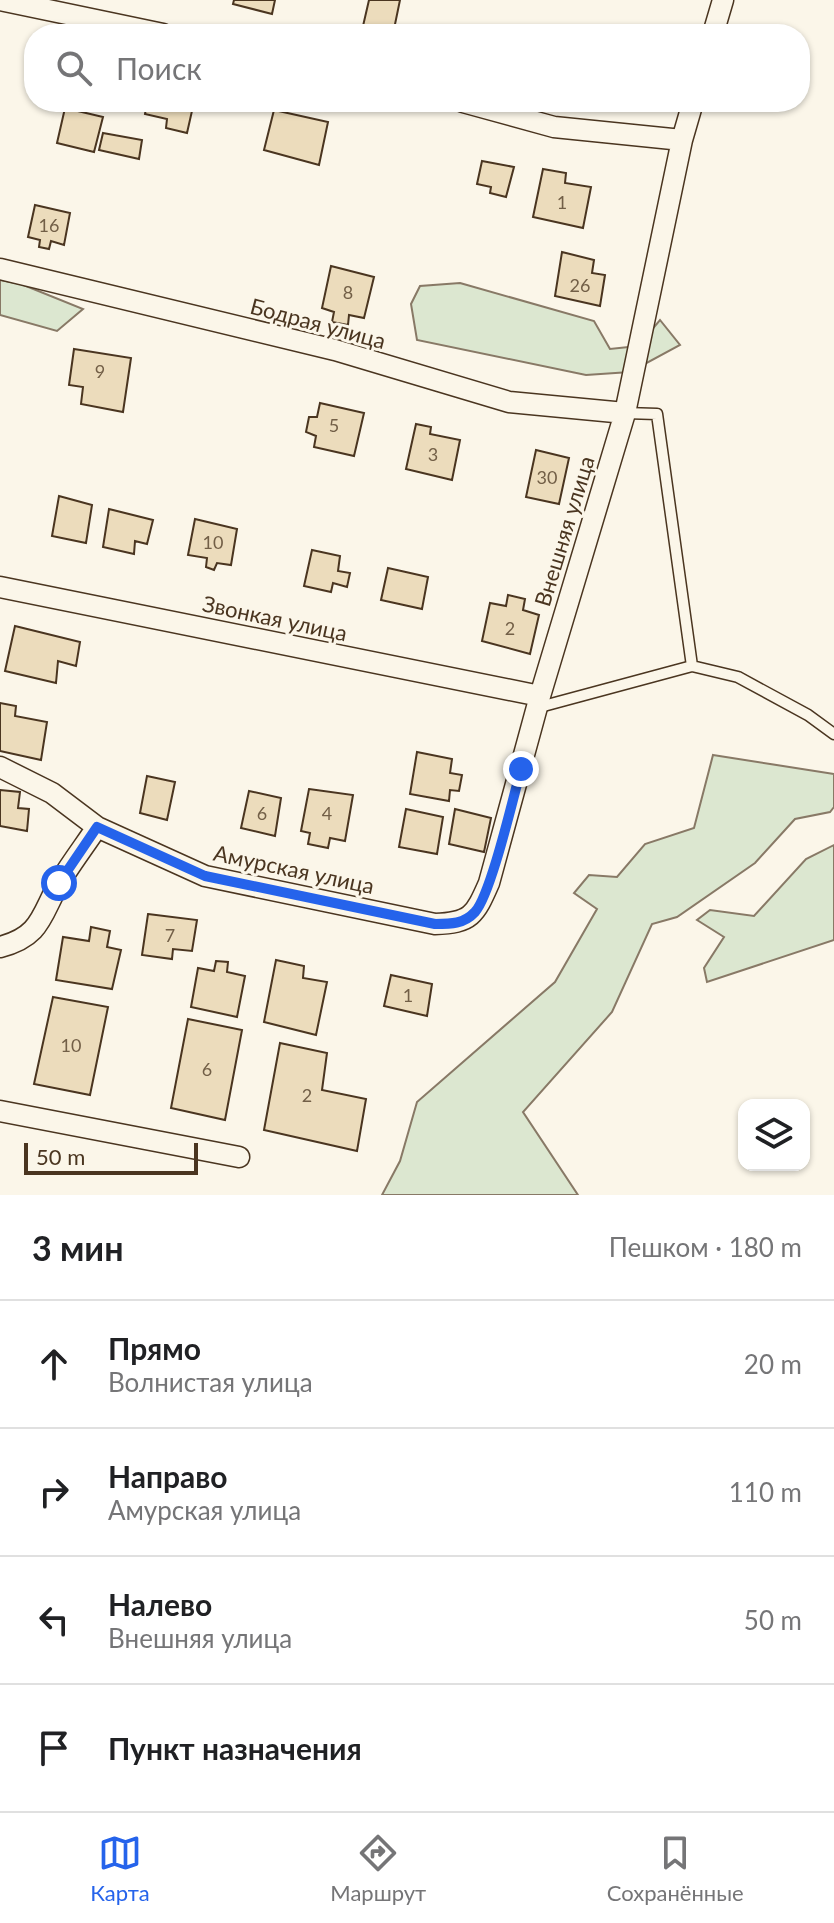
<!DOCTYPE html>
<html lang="ru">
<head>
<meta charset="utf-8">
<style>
	:root { --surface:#fff; --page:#f6f6f6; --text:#202124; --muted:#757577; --line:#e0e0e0; --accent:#2563eb }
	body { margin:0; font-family:Lato,sans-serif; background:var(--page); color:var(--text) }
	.controls { position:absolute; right:24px; bottom:24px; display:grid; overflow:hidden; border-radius:16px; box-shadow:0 2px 6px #0004 }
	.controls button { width:72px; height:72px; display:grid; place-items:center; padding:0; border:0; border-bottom:2px solid var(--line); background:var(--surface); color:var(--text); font:40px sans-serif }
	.scale { position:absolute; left:24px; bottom:20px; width:174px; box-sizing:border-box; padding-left:8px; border:4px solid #4a3520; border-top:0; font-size:22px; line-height:28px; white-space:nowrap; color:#4a3520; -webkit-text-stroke:6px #fbf6e9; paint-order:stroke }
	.stop { position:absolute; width:24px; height:24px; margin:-18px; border:6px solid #2563eb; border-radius:50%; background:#fff }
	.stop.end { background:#2563eb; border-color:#fff; box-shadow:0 2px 8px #0008 }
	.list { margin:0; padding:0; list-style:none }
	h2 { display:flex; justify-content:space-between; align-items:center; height:104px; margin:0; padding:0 32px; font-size:34px }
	h2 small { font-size:26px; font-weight:400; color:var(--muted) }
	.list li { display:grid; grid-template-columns:52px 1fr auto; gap:24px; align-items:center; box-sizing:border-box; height:128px; padding:0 32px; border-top:2px solid var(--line) }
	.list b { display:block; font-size:30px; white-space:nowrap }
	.list p { margin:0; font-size:26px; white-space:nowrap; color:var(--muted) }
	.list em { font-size:26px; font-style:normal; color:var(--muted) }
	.icon { flex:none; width:44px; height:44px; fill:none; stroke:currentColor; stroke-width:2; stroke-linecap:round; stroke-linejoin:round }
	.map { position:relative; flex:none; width:834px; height:1195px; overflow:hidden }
	.search { position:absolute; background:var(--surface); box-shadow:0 2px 6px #0004; left:24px; right:24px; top:24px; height:88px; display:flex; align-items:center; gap:20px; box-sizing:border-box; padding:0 28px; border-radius:32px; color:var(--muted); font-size:30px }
	.sheet { height:616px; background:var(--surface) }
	nav { display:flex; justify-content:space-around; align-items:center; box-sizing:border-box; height:112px; border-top:2px solid var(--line); background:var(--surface); font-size:22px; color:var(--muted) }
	nav a { display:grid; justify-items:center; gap:4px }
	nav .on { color:var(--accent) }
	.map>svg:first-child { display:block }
	.green { fill:#dce7d0; stroke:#887966; stroke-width:2 }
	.building { fill:#ecdcbc; stroke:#4a3520; stroke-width:2 }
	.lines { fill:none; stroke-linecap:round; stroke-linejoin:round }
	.lane-casing { stroke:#4a3520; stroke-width:13 }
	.street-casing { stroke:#4a3520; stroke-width:23 }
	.lane { stroke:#fbf6e9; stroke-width:10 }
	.street { stroke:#fbf6e9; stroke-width:20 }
	.route { stroke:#2563eb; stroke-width:10 }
	.labels { text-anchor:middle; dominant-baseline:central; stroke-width:6; stroke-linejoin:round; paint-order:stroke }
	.number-label { font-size:18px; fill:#725f47 }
	.street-label { font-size:22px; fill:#4a3520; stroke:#fbf6e9 }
</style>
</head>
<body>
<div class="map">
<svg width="834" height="1195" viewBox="0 0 834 1195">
	<rect width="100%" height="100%" fill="#fbf6e9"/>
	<path class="green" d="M0 280 21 284 83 309 57 331 0 315Z
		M460 283 594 321 610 349 638 346 660 320 680 345 630 372 586 375 417 340 411 304 420 286Z
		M713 755 834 774V807L830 812 795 819 755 863 677 917 652 924 612 1012 523 1112 578 1195H382L400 1161 417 1102 555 982 597 909 574 893 589 875 617 877 645 844 694 828Z
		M834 845V940L707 982 704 968 724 937 697 920 710 910 754 916 806 859Z"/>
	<path class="building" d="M234 0H275L272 14 233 4Z
		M369 0H400L393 34 363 26Z
		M147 102H194L187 133 166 128 167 119 145 114Z
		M65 108 103 117 94 152 57 143Z
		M274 110 328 122 319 165 264 150Z
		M103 133 142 140 139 159 99 150Z
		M482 161 514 167 506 197 490 193 491 187 477 184Z
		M543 169 566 173 565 183 591 187 583 228 533 217Z
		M35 205 70 213 64 245 51 241 49 249 39 247 40 240 28 237Z
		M562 252 594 260 592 273 605 275 600 306 555 296Z
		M331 266 374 277 364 318 349 315 348 325 332 322 334 312 322 308Z
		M74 349 131 358 123 412 81 404 83 387 69 385Z
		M320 403 364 413 354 456 314 447 316 436 306 432 309 417H317Z
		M416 424 431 427 430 434 460 440 452 480 406 469Z
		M536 450 569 458 559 504 526 497Z
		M59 496 92 505 86 543 52 536Z
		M109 509 153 520 147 544 135 541 134 554 103 547Z
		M195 519 237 529 231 565 217 563 214 570 206 567 207 558 188 555Z
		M312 550 340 556 338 571 350 573 347 587 333 583 331 592 304 586Z
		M388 568 428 577 422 609 381 600Z
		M508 595 525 599 523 610 539 615 530 654 482 641 490 603 506 606Z
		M15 626 80 642 76 666 58 661 56 683 5 671Z
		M0 703 16 706 15 716 47 722 41 760 0 751Z
		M417 752 452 759 450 773 462 775 459 791 450 790 449 801 410 794Z
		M147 776 175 782 167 820 140 813Z
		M309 789 353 795 345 841 330 838 328 848 308 844 310 833 301 831Z
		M0 790 20 792 18 808 29 809 27 831 0 826Z
		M249 791 281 798 275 836 241 828Z
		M406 809 443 817 437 854 399 847Z
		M455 809 491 818 484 852 449 844Z
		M148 914 197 920 192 951 173 949 172 959 142 955Z
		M91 927 110 931 107 947 121 950 112 989 56 980 63 937 89 941Z
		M276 960 304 966 303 978 327 982 316 1035 264 1022Z
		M216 961 228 962 227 972 245 976 237 1017 191 1007 198 968 214 971Z
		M391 975 432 984 427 1016 384 1006Z
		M53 997 108 1007 90 1095 34 1084Z
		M188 1019 242 1030 225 1120 171 1108Z
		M280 1043 327 1053 322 1090 366 1099 357 1151 264 1130Z"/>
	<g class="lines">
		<defs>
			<path id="lane" d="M625 413 657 414 692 666 738 677 808 715 834 734
				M536 708 692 666"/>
			<path id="street" d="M0 0 163 34
				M713 34 723 0
				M463 102 554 127 682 140
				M0 269 335 350 509 402 625 413
				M0 587 540 696
				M0 767 52 793 97 827 205 876 435 924C471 923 475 915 489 883L540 696 625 413 682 140 693 102
				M0 947C43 936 41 913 61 880 72 862 85 845 97 827
				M0 1111 239 1157"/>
		</defs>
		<use href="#lane" class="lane-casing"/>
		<use href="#street" class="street-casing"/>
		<use href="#lane" class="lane"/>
		<use href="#street" class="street"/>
	</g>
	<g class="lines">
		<path class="route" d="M59 883 97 827 205 876 435 924C451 924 464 924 475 912 491 894 513 798 521 769"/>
	</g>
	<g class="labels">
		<g class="number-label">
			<text x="562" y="202">1</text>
			<text x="49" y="225">16</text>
			<text x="580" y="285">26</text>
			<text x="348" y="292">8</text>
			<text x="100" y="371">9</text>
			<text x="334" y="425">5</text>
			<text x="433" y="454">3</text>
			<text x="547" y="477">30</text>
			<text x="213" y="542">10</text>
			<text x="510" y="628">2</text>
			<text x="262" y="813">6</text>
			<text x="327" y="813">4</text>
			<text x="170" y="935">7</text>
			<text x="408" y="995">1</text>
			<text x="71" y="1045">10</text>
			<text x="207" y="1069">6</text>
			<text x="307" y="1095">2</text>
		</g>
		<g class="street-label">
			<text transform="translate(318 323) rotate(15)">Бодрая улица</text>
			<text transform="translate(564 531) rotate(-73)">Внешняя улица</text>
			<text transform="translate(275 618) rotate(12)">Звонкая улица</text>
			<text transform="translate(294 869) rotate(12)">Амурская улица</text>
		</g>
	</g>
</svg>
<div class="controls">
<button><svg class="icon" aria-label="layers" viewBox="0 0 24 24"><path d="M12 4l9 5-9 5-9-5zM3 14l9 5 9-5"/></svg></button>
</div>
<div class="scale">50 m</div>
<div class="stop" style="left:59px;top:883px"></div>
<div class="stop end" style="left:521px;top:769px"></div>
<div class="search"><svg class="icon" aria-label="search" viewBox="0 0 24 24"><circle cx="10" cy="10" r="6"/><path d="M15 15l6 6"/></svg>Поиск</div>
</div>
<section class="sheet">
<h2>3 мин<small>Пешком · 180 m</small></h2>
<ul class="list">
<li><svg class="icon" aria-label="ahead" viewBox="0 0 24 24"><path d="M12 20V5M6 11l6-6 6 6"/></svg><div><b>Прямо</b><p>Волнистая улица</p></div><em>20 m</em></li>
<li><svg class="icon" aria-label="right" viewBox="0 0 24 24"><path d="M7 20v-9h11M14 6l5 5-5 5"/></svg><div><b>Направо</b><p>Амурская улица</p></div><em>110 m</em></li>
<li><svg class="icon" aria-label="left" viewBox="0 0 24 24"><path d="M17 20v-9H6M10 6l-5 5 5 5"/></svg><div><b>Налево</b><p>Внешняя улица</p></div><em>50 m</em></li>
<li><svg class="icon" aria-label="arrive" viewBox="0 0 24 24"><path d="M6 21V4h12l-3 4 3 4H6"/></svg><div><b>Пункт назначения</b></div></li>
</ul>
</section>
<nav>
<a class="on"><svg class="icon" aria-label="map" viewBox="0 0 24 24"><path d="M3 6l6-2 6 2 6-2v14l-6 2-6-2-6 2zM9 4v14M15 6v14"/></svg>Карта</a>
<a><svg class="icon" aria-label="directions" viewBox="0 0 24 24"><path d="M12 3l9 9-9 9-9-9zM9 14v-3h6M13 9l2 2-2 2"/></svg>Маршрут</a>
<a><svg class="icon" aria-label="saved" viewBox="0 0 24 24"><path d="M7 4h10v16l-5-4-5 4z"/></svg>Сохранённые</a>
</nav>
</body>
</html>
